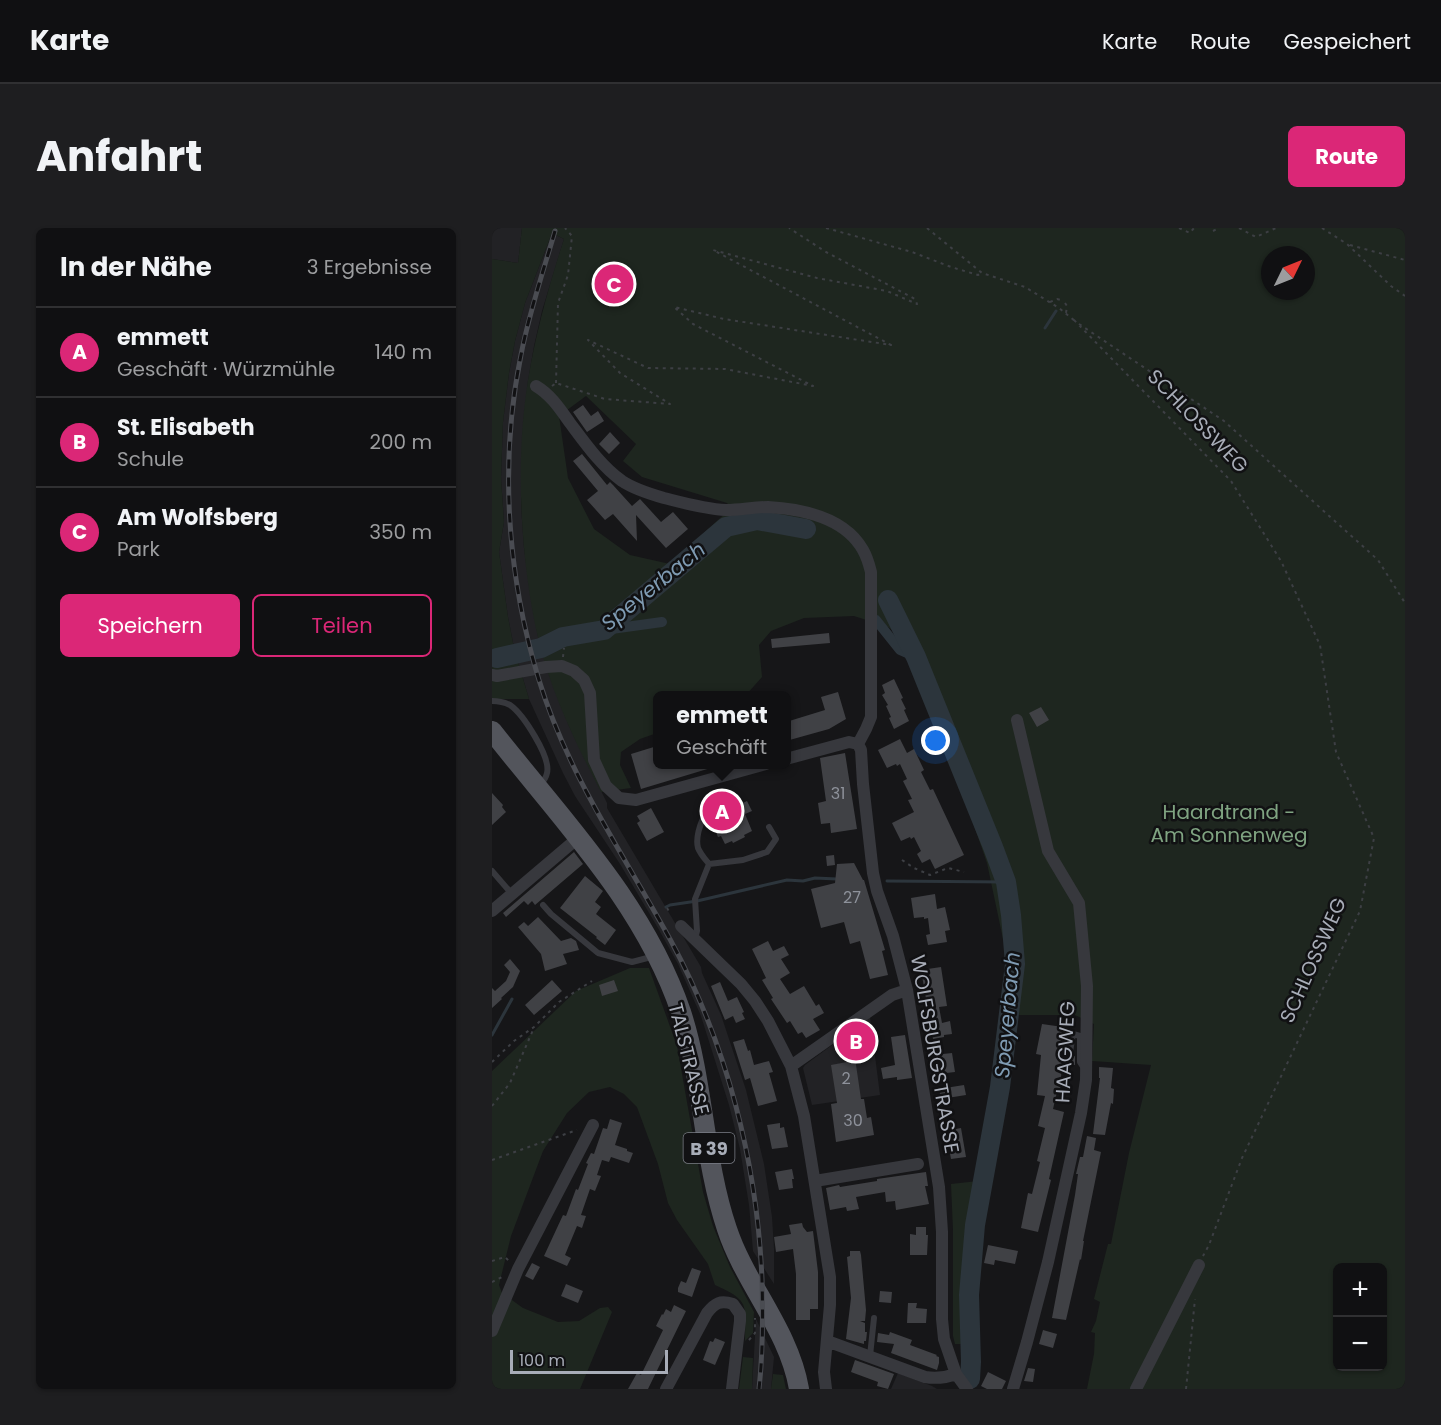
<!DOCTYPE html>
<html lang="de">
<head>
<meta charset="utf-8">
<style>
	:root { --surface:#101012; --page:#1e1e20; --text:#f1f3f6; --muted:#9c9d9f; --line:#303032; --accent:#db2777 }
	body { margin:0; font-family:Poppins,sans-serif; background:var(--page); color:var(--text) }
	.controls { position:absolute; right:18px; bottom:18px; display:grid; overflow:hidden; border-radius:9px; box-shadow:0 2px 4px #0004 }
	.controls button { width:54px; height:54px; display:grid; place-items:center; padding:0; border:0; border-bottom:2px solid var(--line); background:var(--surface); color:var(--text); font:30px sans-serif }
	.compass { position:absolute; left:769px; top:18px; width:54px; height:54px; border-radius:50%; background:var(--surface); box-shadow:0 2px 4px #0004; rotate:47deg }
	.scale { position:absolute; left:18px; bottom:15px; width:158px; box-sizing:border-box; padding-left:6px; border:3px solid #a8adb8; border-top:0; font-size:16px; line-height:21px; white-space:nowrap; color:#a8adb8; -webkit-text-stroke:4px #111113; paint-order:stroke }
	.you { position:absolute; left:444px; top:513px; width:21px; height:21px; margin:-15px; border:4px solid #fff; border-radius:50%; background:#1a73e8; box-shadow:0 0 0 9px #1a73e833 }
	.badge { display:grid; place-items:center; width:39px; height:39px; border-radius:50%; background:var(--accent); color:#fff; font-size:20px; font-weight:700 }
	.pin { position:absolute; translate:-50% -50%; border:3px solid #fff; box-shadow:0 2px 6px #0006 }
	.popup { position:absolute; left:161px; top:463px; width:138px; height:78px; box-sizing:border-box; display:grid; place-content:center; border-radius:9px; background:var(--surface); filter:drop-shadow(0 2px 4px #0005); font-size:20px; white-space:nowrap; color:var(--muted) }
	.popup b { font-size:22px; color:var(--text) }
	.popup::after { content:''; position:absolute; left:50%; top:100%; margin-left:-12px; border:12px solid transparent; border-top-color:var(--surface) }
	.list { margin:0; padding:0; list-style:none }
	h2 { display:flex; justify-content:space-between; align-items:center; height:78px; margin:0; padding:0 24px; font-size:26px }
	h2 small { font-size:20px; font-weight:400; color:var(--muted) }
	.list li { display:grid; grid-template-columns:39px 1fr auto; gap:18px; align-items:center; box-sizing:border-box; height:90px; padding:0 24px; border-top:2px solid var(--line) }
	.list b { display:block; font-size:22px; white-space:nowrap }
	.list p { margin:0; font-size:20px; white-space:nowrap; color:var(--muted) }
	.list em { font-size:20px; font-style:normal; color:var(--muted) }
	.actions { display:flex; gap:12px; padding:18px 24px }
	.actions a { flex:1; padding:14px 0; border:2px solid var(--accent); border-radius:9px; text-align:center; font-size:21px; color:var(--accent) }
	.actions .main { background:var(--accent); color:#fff }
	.map { position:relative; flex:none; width:913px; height:1161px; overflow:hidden; border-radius:9px }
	header { display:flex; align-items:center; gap:36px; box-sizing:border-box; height:84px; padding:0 30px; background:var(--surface); border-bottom:2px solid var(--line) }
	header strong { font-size:28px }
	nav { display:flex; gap:33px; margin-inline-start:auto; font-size:21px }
	.intro { display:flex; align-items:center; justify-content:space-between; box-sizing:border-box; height:144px; padding:0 36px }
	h1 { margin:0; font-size:42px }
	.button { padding:15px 27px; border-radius:9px; background:var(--accent); color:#fff; font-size:21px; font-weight:700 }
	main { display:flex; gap:36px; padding:0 36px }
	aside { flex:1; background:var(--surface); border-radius:9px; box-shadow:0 2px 4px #0004 }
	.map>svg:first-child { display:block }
	.built { fill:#222225 }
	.green { fill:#1e261f; fill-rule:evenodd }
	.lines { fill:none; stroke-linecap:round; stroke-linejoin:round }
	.stream { stroke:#2c353c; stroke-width:3 }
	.canal { stroke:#2c353c; stroke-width:10 }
	.river { stroke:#2c353c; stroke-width:20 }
	.building { fill:#404145 }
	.path { stroke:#3d3f44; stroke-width:2; stroke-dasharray:3 4.5; stroke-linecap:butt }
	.lane { stroke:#37383d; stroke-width:6 }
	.street { stroke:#37383d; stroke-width:12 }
	.primary { stroke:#53555c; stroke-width:20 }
	.rail-casing { stroke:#4a4c52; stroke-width:5 }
	.rail { stroke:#111113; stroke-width:3; stroke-dasharray:9; stroke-linecap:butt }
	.labels { text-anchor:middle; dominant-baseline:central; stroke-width:5; stroke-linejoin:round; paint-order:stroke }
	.number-label { font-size:16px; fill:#8e929b }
	.shield { fill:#111113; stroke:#7b7e86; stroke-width:1.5 }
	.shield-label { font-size:18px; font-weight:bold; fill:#a8adb8 }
	.street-label { font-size:20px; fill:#a8adb8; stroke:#111113 }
	.park-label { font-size:20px; fill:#7fa381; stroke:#111113 }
	.water-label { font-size:21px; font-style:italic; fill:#7f9bb3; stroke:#111113 }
</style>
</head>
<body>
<header>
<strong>Karte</strong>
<nav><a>Karte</a><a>Route</a><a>Gespeichert</a></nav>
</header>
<div class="intro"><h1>Anfahrt</h1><a class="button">Route</a></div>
<main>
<aside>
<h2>In der Nähe<small>3 Ergebnisse</small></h2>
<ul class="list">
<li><span class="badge">A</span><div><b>emmett</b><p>Geschäft · Würzmühle</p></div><em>140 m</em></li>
<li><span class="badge">B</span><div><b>St. Elisabeth</b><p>Schule</p></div><em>200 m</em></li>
<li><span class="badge">C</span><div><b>Am Wolfsberg</b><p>Park</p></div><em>350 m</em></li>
</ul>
<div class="actions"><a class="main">Speichern</a><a>Teilen</a></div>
</aside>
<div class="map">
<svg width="913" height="1161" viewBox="0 0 913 1161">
	<rect width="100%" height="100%" fill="#161618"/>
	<path class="built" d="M0 0H30L26 35 0 31Z
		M60 5 72 11 50 83 42 118 36 153 32 189 30 236 29 277 32 320 37 357 47 414 58 449 77 498 115 575V580L209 739 210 745 229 787 254 862 272 936 280 989 282 1020V1056L261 1023 257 977 248 921 237 877 209 788 186 736 166 700 128 636 83 568 71 545 37 471 22 420 16 389 7 324 12 294 9 250 11 194 17 145 23 113 33 75Z
		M378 789 388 867 320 877 311 840 313 837Z
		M264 1091 282 1129 279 1161H260Z
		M406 1145 440 1158 445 1161H399Z"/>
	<path class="green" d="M30 0H913V1161H595L602 1126 603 1105 599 1104 604 1093 608 1074 602 1071 616 1016H619L637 925 659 837 600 833 602 796 583 787H527L495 635 419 416 396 399 362 388 312 390 279 403 267 417 270 449 254 467 166 468 165 505 148 511 129 524 128 537 139 560 109 564C84 516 60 466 47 414 28 334 23 232 36 152 44 104 57 57 72 11L60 5 33 75 23 113 17 145 11 194 9 250 12 294 7 324 16 389 22 420 37 471H0V31L26 35ZM778 27H814V63H778ZM94 168 144 216 131 233 150 249 235 275 239 280 178 336 138 327 102 301 76 250 67 188ZM846 1040H890V1138H846Z
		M138 740H157L185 818 211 964 221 998 238 1039 262 1084 261 1105 253 1113C253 1077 259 1073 223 1057L216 1036 185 992 176 975 166 936 145 879 132 866 118 859 97 864 75 885 51 923 19 1008 7 1057 10 1065 31 1080 66 1094 87 1093 108 1080 116 1079 120 1084 88 1161H0V843L84 763Z
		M486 953 478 1012 473 1067 475 1116H463L461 1108V1002L459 956Z
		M251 1129 261 1130 260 1161H247Z
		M281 1146 291 1147 294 1161H279Z"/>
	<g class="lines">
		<path class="stream" d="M553 100 564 83
			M395 653 514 654
			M174 679 178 677 205 673 295 652 311 653 323 650 345 651
			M0 807 20 771"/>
		<path class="canal" d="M384 392 408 422 424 429
			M112 402 170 394"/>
		<path class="river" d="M396 372 424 429 501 619 514 654 519 687 523 736 508 859 483 997 477 1067 479 1134 478 1151
			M5 430 49 420 71 409 112 402 234 299 265 292 314 301"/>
	</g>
	<path class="building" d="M91 177 99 188 106 183 112 193 95 204 81 184Z
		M118 204 128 215 117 226 107 216Z
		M90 226 115 257 118 254 121 257 140 278 148 271 169 294 181 284 196 301 174 320 144 287 145 313 121 286 113 292 95 272 106 263 81 233Z
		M337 405 338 415 280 420 279 411Z
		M402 451 411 470 409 471 414 481 412 482 417 493 402 501 397 490 399 489 394 478 396 477 390 467 393 465 390 457Z
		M346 464 354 491 337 501 294 513V494L333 482 329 469Z
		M549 479 557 492 545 499 537 485Z
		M408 511 415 525 422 521 432 542 429 544 438 562 441 561 472 627 443 641 438 631 430 635 425 626 429 623 422 609 419 611 418 609 409 613 400 595 422 584 416 572 420 571 411 553 415 551 408 536 405 538 404 536 395 540 386 522Z
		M165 518V537H222V539L149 561 139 526Z
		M353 525 365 601 339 605 338 595 329 596 326 575 334 573 328 530Z
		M0 565 11 577 10 579 14 584 0 597Z
		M255 573 260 583 253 586 260 603 252 607 253 609 241 615 240 613 233 616 229 608 226 609 221 598 224 597 221 589Z
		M159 580 172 604 155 613 145 595 148 593 145 588Z
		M82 624 91 636 43 677 40 673 36 677 32 673 14 689 11 685Z
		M342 627 343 637 335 638 334 628Z
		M362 635 371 652H372L393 722 390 723 396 747 378 751 368 713 358 716 352 694 329 700 319 661 343 655 345 636Z
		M93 648 111 663 103 674 109 679 104 686 124 702 113 717 104 710 105 709 68 680Z
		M443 666 445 681 453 679 458 702 453 703 455 714 436 717 434 707 438 706 436 690 432 691V689L422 690 419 670Z
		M46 689 69 713 79 710 84 713 87 722 71 726 75 736 53 743 49 726 26 699 32 694 36 698Z
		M276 713 281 723 292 718 297 727 289 731 298 745 288 751 298 766 312 758 324 778 327 776 332 785 321 791 328 802 314 810 310 804 306 806 298 793 295 795 279 771 281 770 270 752 274 750 260 721Z
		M18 731 28 743 21 759 9 770 10 771 0 780V760L3 763 14 753 18 744 12 737Z
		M449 739 455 778 447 779 450 795 458 793 460 806 452 807V809L441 811 429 742Z
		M60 752 70 763 42 787 33 777Z
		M122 752 126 763 110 768 107 757Z
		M228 754 236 773 245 769 252 784 250 785 253 791 244 795 241 788 233 792 219 758Z
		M550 796 571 799 567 826 578 829 583 828V837L570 835 568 865 565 864 561 881 572 884 557 951 559 952 546 1004 529 1000 536 965 540 966 548 934 545 933 553 900 546 898 553 868 545 867 549 827 544 826Z
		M413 807 420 850 405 852V849L391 851 389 840 403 837 399 809Z
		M252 811 256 823 258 822 262 837 277 833 281 844 277 845 285 873 266 878 258 850 253 852 241 814Z
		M460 825 463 844 446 846 442 827Z
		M363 830 369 871H372L375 890 379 889 382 907 344 914 339 876 345 875 339 837 355 834 354 832Z
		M607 839 621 840 619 860 622 861 621 876 619 875 613 907 601 906 608 850H607Z
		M472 857 474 867 449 871 447 861Z
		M118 891 130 895 123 917 135 921V923L141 925 137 935 119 929 117 934 110 932 105 947 109 948 103 963 98 961 89 987 94 988 90 1000 85 998 73 1027 79 1030 75 1038 52 1028 71 987 74 988 84 961 86 962 96 936 94 935 99 925 102 926 111 900 115 901Z
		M288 895V900L292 899 296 919 280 921 275 897Z
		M469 900 474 929 459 931 454 903Z
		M595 908 604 910 602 922 609 924 591 1013H592L589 1032 588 1031 574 1092 560 1090 583 967 586 946H584L588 929H591Z
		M300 941 302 951H300L301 960 287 962 283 944Z
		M434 944 436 958H433L437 976 404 982 403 973 394 974 393 964 364 969 367 981 355 983 354 979 338 982 334 960 347 957 348 959 385 953V951Z
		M310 995 311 999 315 1004 321 1003 326 1044V1081H318V1092H304V1046L301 1021 284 1024 282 1009 299 1006 297 997Z
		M424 999H434V1007H436L435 1027H418V1006L424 1007Z
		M496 1017 526 1023 523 1036 503 1032 502 1037 492 1035Z
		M358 1023H368L369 1027 374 1082 373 1093H368L373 1095V1104H375L374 1113H372V1116L354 1111 359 1070 355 1029 358 1028Z
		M40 1035 48 1039 41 1052 33 1048Z
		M200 1040 209 1043 200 1069 186 1064V1060L189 1053 194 1055Z
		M74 1056 91 1063 86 1075 69 1068Z
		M388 1063 400 1064 399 1075 387 1074Z
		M416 1075H425L424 1080 435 1081 434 1095H415Z
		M182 1077 194 1083 156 1161H136L145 1145 149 1147 171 1102 164 1098 170 1086 171 1087 174 1081 179 1084Z
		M551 1102 565 1106 561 1120 547 1116Z
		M398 1104 420 1112 418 1117 445 1127 444 1128 447 1129V1135L445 1142 399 1125 402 1116 385 1114 386 1105 397 1107Z
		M223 1110 233 1114 223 1137 211 1132 218 1113 221 1114Z
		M363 1132 402 1146 396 1161 385 1158 386 1154 359 1144Z
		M536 1140 543 1141 541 1154 532 1153Z
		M496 1144 514 1153 510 1161H495L489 1158Z"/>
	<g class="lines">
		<path class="path" d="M334 0 420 24 459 39 486 47 490 45
			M435 0 490 45 533 59 567 80 583 93
			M687 0 698 5 702 0
			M747 0 764 9 784 0
			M830 0 855 16 899 58 913 68
			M721 3 727 0
			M858 17 913 32
			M558 74 565 71 569 72
			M573 75 575 78 574 85
			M582 92 739 253 789 333 828 417 844 524 882 610 868 683 750 930 717 1017 711 1028
			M587 96 732 193 886 332 913 375
			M64 155 66 75 76 47 80 8 73 0
			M60 158 64 155 113 171 178 176 128 145 96 112 156 140 233 141 321 158 201 96 182 79 232 91 399 117 221 22 325 50 395 63 425 76 423 71 334 24 297 0
			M71 429 72 420
			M410 632 422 640 438 647 456 640 472 644
			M175 680 178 685
			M0 834 22 813 42 799 67 774 100 753
			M0 878 18 855 41 802
			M0 932 85 902
			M0 1033 13 1029 19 1035
			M0 1054 10 1049
			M257 1112 263 1105V1090
			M694 1161 703 1071"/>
		<path class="lane" d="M0 473C7 473 12 474 18 477 31 486 59 529 55 545 54 550 51 554 48 557
			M217 636C213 631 209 627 206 620 201 602 221 559 243 573
			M0 643 20 666
			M51 677 59 686 106 725 140 734 163 728
			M203 711 205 703 203 671 217 636 251 632 275 624 284 611 277 599
			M578 824 581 806 588 808V834L592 840
			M378 1128 382 1090"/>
		<path class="street" d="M44 158C59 167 68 181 78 195 93 215 109 238 130 253 142 261 158 266 172 270 192 275 213 281 234 282 248 282 262 279 276 279 310 281 353 290 371 322 375 329 377 336 379 344V489L374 501 366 516
			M0 447 5 448 54 439 70 438 82 443 92 452 98 465 102 532 114 558 127 570 144 572 274 536
			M366 516 369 522 371 556 381 645 385 663 401 708 415 762 447 959 450 1004V1091L452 1111 464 1146 475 1161
			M294 531 357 514 366 516
			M0 683 87 609
			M189 698 249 756 263 773 276 793 299 838 312 888 338 1049V1077L332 1144 334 1161
			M299 838 400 767 415 762
			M323 953 426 936
			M0 1103 26 1041 101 897
			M335 1113 433 1149C445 1151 453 1150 464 1146
			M174 1161 215 1085C223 1075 228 1072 241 1076L248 1086V1093L240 1161
			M521 1161 535 1114 556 1034 589 885 594 852 595 758 587 675 556 623 525 492
			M644 1161 707 1037"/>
		<path class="primary" d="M0 503C70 592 152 675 189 784 212 854 211 930 235 1001 253 1056 297 1102 307 1161"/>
		<defs>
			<path id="rail" d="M63 3C51 44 37 85 29 127 7 234 15 348 47 452 76 547 132 627 179 713 235 817 265 934 270 1051 271 1088 271 1125 267 1161"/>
		</defs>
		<use href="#rail" class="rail-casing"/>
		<use href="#rail" class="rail"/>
	</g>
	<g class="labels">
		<g class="number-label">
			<text x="346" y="565">31</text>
			<text x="360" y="669">27</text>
			<text x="354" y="850">2</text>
			<text x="361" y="892">30</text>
		</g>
		<rect class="shield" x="191.5" y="905" width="51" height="30" rx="4.5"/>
		<g class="shield-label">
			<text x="217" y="920">B 39</text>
		</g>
		<g class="street-label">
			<text transform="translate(706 193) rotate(46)">SCHLOSSWEG</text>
			<text transform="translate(821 732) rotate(-66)">SCHLOSSWEG</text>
			<text transform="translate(573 824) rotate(-87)">HAAGWEG</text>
			<text transform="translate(443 826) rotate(80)">WOLFSBURGSTRASSE</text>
			<text transform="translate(197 831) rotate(76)">TALSTRASSE</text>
		</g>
		<g class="park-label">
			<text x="737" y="584">Haardtrand -<tspan x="737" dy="23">Am Sonnenweg</tspan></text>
		</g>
		<g class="water-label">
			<text transform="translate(161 358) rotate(-39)">Speyerbach</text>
			<text transform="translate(515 787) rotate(-85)">Speyerbach</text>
		</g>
	</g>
</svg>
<div class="controls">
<button>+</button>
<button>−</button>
</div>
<svg class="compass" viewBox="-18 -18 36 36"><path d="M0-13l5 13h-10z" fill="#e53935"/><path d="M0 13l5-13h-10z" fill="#9c9d9f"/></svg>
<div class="scale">100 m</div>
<div class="you"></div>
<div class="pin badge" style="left:230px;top:583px">A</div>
<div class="popup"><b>emmett</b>Geschäft</div>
<div class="pin badge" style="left:364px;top:813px">B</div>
<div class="pin badge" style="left:122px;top:56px">C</div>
</div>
</main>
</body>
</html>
